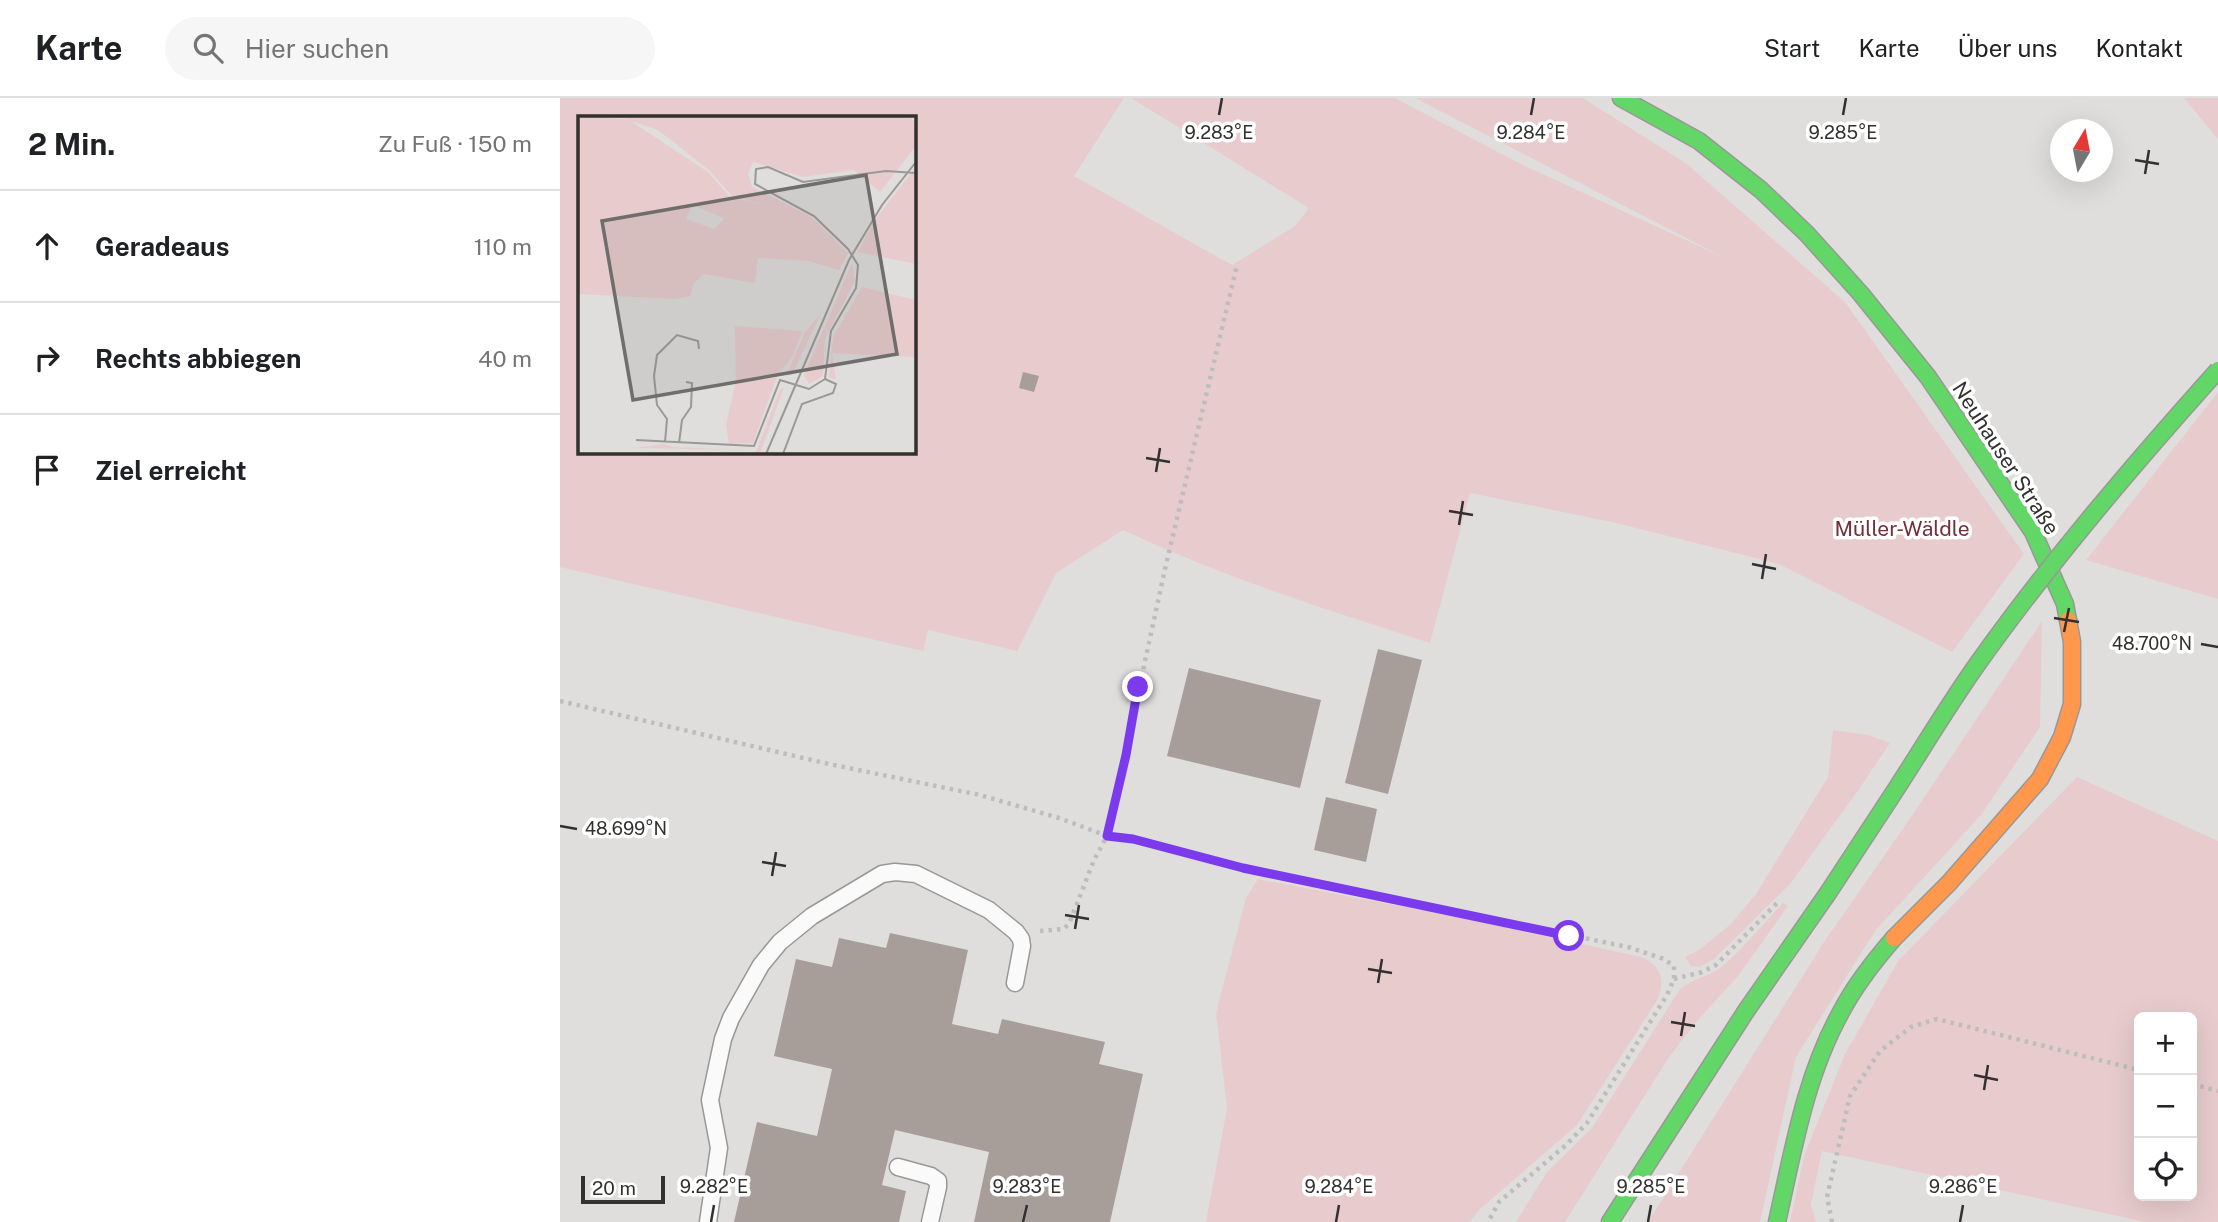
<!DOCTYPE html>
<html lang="de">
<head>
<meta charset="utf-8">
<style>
	:root { --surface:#fff; --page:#f6f6f6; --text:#202124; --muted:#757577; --line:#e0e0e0 }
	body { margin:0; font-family:"Public Sans",sans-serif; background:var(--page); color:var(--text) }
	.controls { position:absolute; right:21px; bottom:21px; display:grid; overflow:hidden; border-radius:10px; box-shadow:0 7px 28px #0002 }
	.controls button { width:63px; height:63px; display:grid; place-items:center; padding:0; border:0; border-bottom:2px solid var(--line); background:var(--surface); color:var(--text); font:35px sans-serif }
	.compass { position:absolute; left:1490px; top:21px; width:63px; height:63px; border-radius:50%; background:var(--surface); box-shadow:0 7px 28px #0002; rotate:10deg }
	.scale { position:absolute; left:21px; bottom:18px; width:84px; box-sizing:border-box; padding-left:7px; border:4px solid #323130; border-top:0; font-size:19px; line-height:24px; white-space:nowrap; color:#323130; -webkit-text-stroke:5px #fff; paint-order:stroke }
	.stop { position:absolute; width:21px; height:21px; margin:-16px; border:5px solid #7c3aed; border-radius:50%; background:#fff }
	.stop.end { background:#7c3aed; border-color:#fff; box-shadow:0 2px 7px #0008 }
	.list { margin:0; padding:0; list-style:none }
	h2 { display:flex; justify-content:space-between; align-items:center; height:91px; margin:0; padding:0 28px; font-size:30px }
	h2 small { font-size:23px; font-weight:400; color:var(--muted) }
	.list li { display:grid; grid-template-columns:46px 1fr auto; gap:21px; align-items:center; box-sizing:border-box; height:112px; padding:0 28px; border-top:2px solid var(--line) }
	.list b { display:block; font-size:26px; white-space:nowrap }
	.list em { font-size:23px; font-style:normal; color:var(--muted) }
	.icon { flex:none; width:38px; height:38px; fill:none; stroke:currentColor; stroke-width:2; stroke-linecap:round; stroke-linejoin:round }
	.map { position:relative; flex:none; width:1658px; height:1124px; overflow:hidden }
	header { display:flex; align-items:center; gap:42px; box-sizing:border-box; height:98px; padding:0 35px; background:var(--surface); border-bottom:2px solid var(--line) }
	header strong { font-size:33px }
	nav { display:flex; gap:38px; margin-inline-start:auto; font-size:24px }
	.search { width:490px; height:63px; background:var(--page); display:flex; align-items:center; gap:18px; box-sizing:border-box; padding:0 24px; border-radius:38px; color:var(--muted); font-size:26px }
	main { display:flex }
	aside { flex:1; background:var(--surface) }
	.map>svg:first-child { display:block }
	.green { fill:#e8cccd; fill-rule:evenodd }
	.building { fill:#a79e99 }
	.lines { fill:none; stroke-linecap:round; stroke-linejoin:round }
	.lane-casing { stroke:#999897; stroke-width:19 }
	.fast-casing { stroke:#999897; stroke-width:19 }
	.slow-casing { stroke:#999897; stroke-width:19 }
	.path { stroke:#bdbdbc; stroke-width:4.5; stroke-dasharray:3.5 5; stroke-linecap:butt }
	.lane { stroke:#fafafa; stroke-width:16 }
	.fast { stroke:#63d668; stroke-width:16 }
	.slow { stroke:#ff974d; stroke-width:16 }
	.fast-bridge-casing { stroke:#999897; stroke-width:19; stroke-linecap:butt }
	.fast-bridge { stroke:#63d668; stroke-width:16 }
	.route { stroke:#7c3aed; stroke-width:9 }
	.ticks { fill:none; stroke:#323130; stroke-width:2.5 }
	.labels { text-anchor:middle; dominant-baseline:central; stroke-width:7; stroke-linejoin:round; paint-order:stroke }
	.street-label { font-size:21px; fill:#323130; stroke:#fff }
	.park-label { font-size:21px; fill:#742f39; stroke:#fff }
	.inset-road { fill:none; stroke:#9a9997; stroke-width:2 }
	.view { fill:#6f6e6c; fill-opacity:0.15; stroke:#6f6e6c; stroke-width:3.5 }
	.inset-edge { fill:none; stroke:#323130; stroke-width:3.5 }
	.ticks-label { font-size:18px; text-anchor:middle; fill:#323130; stroke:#fff; stroke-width:7; stroke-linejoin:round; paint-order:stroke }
</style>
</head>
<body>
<header>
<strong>Karte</strong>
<div class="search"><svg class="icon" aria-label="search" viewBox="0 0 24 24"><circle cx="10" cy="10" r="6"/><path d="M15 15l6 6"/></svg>Hier suchen</div>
<nav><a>Start</a><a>Karte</a><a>Über uns</a><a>Kontakt</a></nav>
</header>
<main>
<aside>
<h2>2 Min.<small>Zu Fuß · 150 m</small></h2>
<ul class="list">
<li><svg class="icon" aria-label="ahead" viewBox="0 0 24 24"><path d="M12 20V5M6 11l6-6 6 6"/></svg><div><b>Geradeaus</b></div><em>110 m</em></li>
<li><svg class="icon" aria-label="right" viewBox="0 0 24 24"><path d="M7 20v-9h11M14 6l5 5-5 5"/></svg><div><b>Rechts abbiegen</b></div><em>40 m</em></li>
<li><svg class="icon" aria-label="arrive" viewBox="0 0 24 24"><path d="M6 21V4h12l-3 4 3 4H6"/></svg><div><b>Ziel erreicht</b></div></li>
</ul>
</aside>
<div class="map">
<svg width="1658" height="1124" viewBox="0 0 1658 1124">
	<rect width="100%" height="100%" fill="#dfdedc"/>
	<path class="green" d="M0 0H564L514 78 672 167 735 128 749 110 571 0H835L961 66 1165 160 855 0H1023L1127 66 1285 204 1464 456 1392 554 1219 466 1052 424 910 395 870 545C766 512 661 478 563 432L496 475 457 553 368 532 363 553 0 469ZM19 19H354V354H19Z
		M1624 0H1658V41Z
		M1658 294V501L1526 462Z
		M1482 523 1480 629 1421 717 1315 833 1236 959 1200 1124H1088L1264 844 1349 722Z
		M1273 632 1308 637 1330 645 1297 694 1230 786 1154 861 1140 869 1131 868 1125 859 1139 852 1170 827 1196 796 1268 679Z
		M1517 679 1658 743V1124H1585L1262 1053 1251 1106 1256 1124H1230L1244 1058 1285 956 1338 863ZM1579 919H1632V1098H1579Z
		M698 781 902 820 1081 859C1102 867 1106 884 1096 904L1017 1027 920 1111 909 1124H646L667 1010 656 915 686 800Z
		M1223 805 1228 808 1178 878 1137 923 1109 959 1005 1124H956L987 1074 1032 1030 1120 891C1133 880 1151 878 1164 867 1185 848 1204 825 1223 805Z"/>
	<path class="building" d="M463 274 479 278 474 294 459 290Z
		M818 551 862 562 828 696 785 685Z
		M629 570 761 602 740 690 607 658Z
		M766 699 817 711 806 764 754 752Z
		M330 835 408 852 392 926 438 936 442 921 545 944 539 966 583 976 550 1124H414L429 1054 335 1032 322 1087 346 1093 339 1124H174L197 1024 257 1038 272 971 214 958 236 861 272 869 279 840 326 850Z"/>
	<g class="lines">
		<defs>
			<path id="lane" d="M338 1069 371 1078 378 1083V1089L370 1124
				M148 1124 159 1050 150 1002 163 941 171 920 201 867 220 844 252 818 322 776 335 774 356 776 429 812 456 834 461 841 462 848 455 885"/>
			<path id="fast" d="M1061 0 1139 43 1201 92 1247 136 1301 196 1368 279 1473 434 1505 506 1508 522
				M1050 1124 1186 913 1268 795 1329 702
				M1217 1124C1233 1053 1245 979 1281 914 1295 887 1314 863 1334 840"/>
			<path id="slow" d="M1334 840 1389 785 1480 681 1502 639 1512 606V544L1508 522"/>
		</defs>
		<use href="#lane" class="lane-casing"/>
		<use href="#fast" class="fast-casing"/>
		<use href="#slow" class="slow-casing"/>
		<path class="path" d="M0 603 269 666 420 697 499 720 547 738 573 741 683 770 1068 849 1104 861 1114 868V881L1107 897 1027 1025 1006 1047 939 1104 928 1124
			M480 833 503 831 509 826 534 762 547 738 605 471 677 167
			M1114 881 1142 874 1156 867 1220 802
			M1632 986 1658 993
			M1272 1124 1267 1099 1290 998 1320 953 1351 929 1377 921 1579 972"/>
		<use href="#lane" class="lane"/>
		<use href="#fast" class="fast"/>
		<use href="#slow" class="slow"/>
		<defs>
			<path id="fast-bridge" d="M1329 702C1358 658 1385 612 1416 568 1490 464 1573 367 1658 272"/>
		</defs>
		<use href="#fast-bridge" class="fast-bridge-casing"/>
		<use href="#fast-bridge" class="fast-bridge"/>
	</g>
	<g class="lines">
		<path class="route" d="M578 589 566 657 547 738 573 741 683 770 1009 838"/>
	</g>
	<path class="ticks" d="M659 17 662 0M971 17 974 0M1283 17 1286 0M1575 62 1599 66M1585 76 1589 52M586 360 610 364M596 374 600 350M889 413 913 417M899 427 903 403M1192 466 1216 471M1202 481 1206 456M1494 520 1519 524M1504 534 1509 510M1641 546 1658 549M0 728 17 731M202 764 226 768M212 778 216 754M505 817 529 821M515 831 519 807M808 871 832 875M818 885 822 861M1111 924 1135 928M1121 938 1125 914M1414 977 1438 982M1424 992 1428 967M151 1124 154 1107M463 1124 467 1107M776 1124 779 1107M1088 1124 1091 1107M1400 1124 1403 1107"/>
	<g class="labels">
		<g class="street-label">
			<text transform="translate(1446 360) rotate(57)">Neuhauser Straße</text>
		</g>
		<g class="park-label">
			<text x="1342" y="430">Müller-Wäldle</text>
		</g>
	</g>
	<g transform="translate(18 18)">
		<rect width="338" height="338" fill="#dfdedc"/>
		<path d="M0 0H331L338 7V30L302 76 276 54 225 61 175 46 170 58 174 71 234 101 270 137 261 154 231 145 180 142 177 167 126 158 116 167 112 180 97 183 0 178ZM41 1 80 14 131 54 153 79 194 92 151 80 130 56 51 4 35 2ZM114 89 146 102 144 105 136 113 108 103ZM338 51V148L280 136 296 105ZM274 147 277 164 247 223 245 260 231 268 226 259ZM284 171 338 184V241L254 237 258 264 251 261 255 221ZM242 199 214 259 208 260 227 216ZM157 210 224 215 215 240 200 258 175 327 151 328 148 308 158 265ZM206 271 182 338H177L202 274ZM86 328 94 331 175 334 56 332Z" fill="#e8cccd" fill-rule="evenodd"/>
		<path class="inset-road" d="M58 324 176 330 202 264 231 273 247 263 253 215 278 172 280 149 270 133 236 100 177 68 178 53 190 51 225 66 308 55 338 57M87 326 89 303 79 289 76 260 79 239 99 219 120 225 121 233M101 327 104 304 113 291 114 267 108 266M188 338 271 144 304 89 338 46M205 338 224 288 255 277 258 268 247 263"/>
		<path class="view" d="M288 59 319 238 55 284 24 105Z"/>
		<rect width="338" height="338" class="inset-edge"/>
	</g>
	<g class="ticks-label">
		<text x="659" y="41">9.283°E</text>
		<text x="971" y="41">9.284°E</text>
		<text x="1283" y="41">9.285°E</text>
		<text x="1592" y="552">48.700°N</text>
		<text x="66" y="737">48.699°N</text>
		<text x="154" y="1095">9.282°E</text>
		<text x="467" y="1095">9.283°E</text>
		<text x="779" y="1095">9.284°E</text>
		<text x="1091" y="1095">9.285°E</text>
		<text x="1403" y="1095">9.286°E</text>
	</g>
</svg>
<div class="controls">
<button>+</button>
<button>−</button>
<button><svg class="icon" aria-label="locate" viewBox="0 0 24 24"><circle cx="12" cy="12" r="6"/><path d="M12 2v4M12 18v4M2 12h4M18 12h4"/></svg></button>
</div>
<svg class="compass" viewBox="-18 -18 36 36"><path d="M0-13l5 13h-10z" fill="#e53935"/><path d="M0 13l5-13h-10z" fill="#757577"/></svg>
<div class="scale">20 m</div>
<div class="stop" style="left:1009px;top:838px"></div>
<div class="stop end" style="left:578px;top:589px"></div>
</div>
</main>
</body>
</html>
